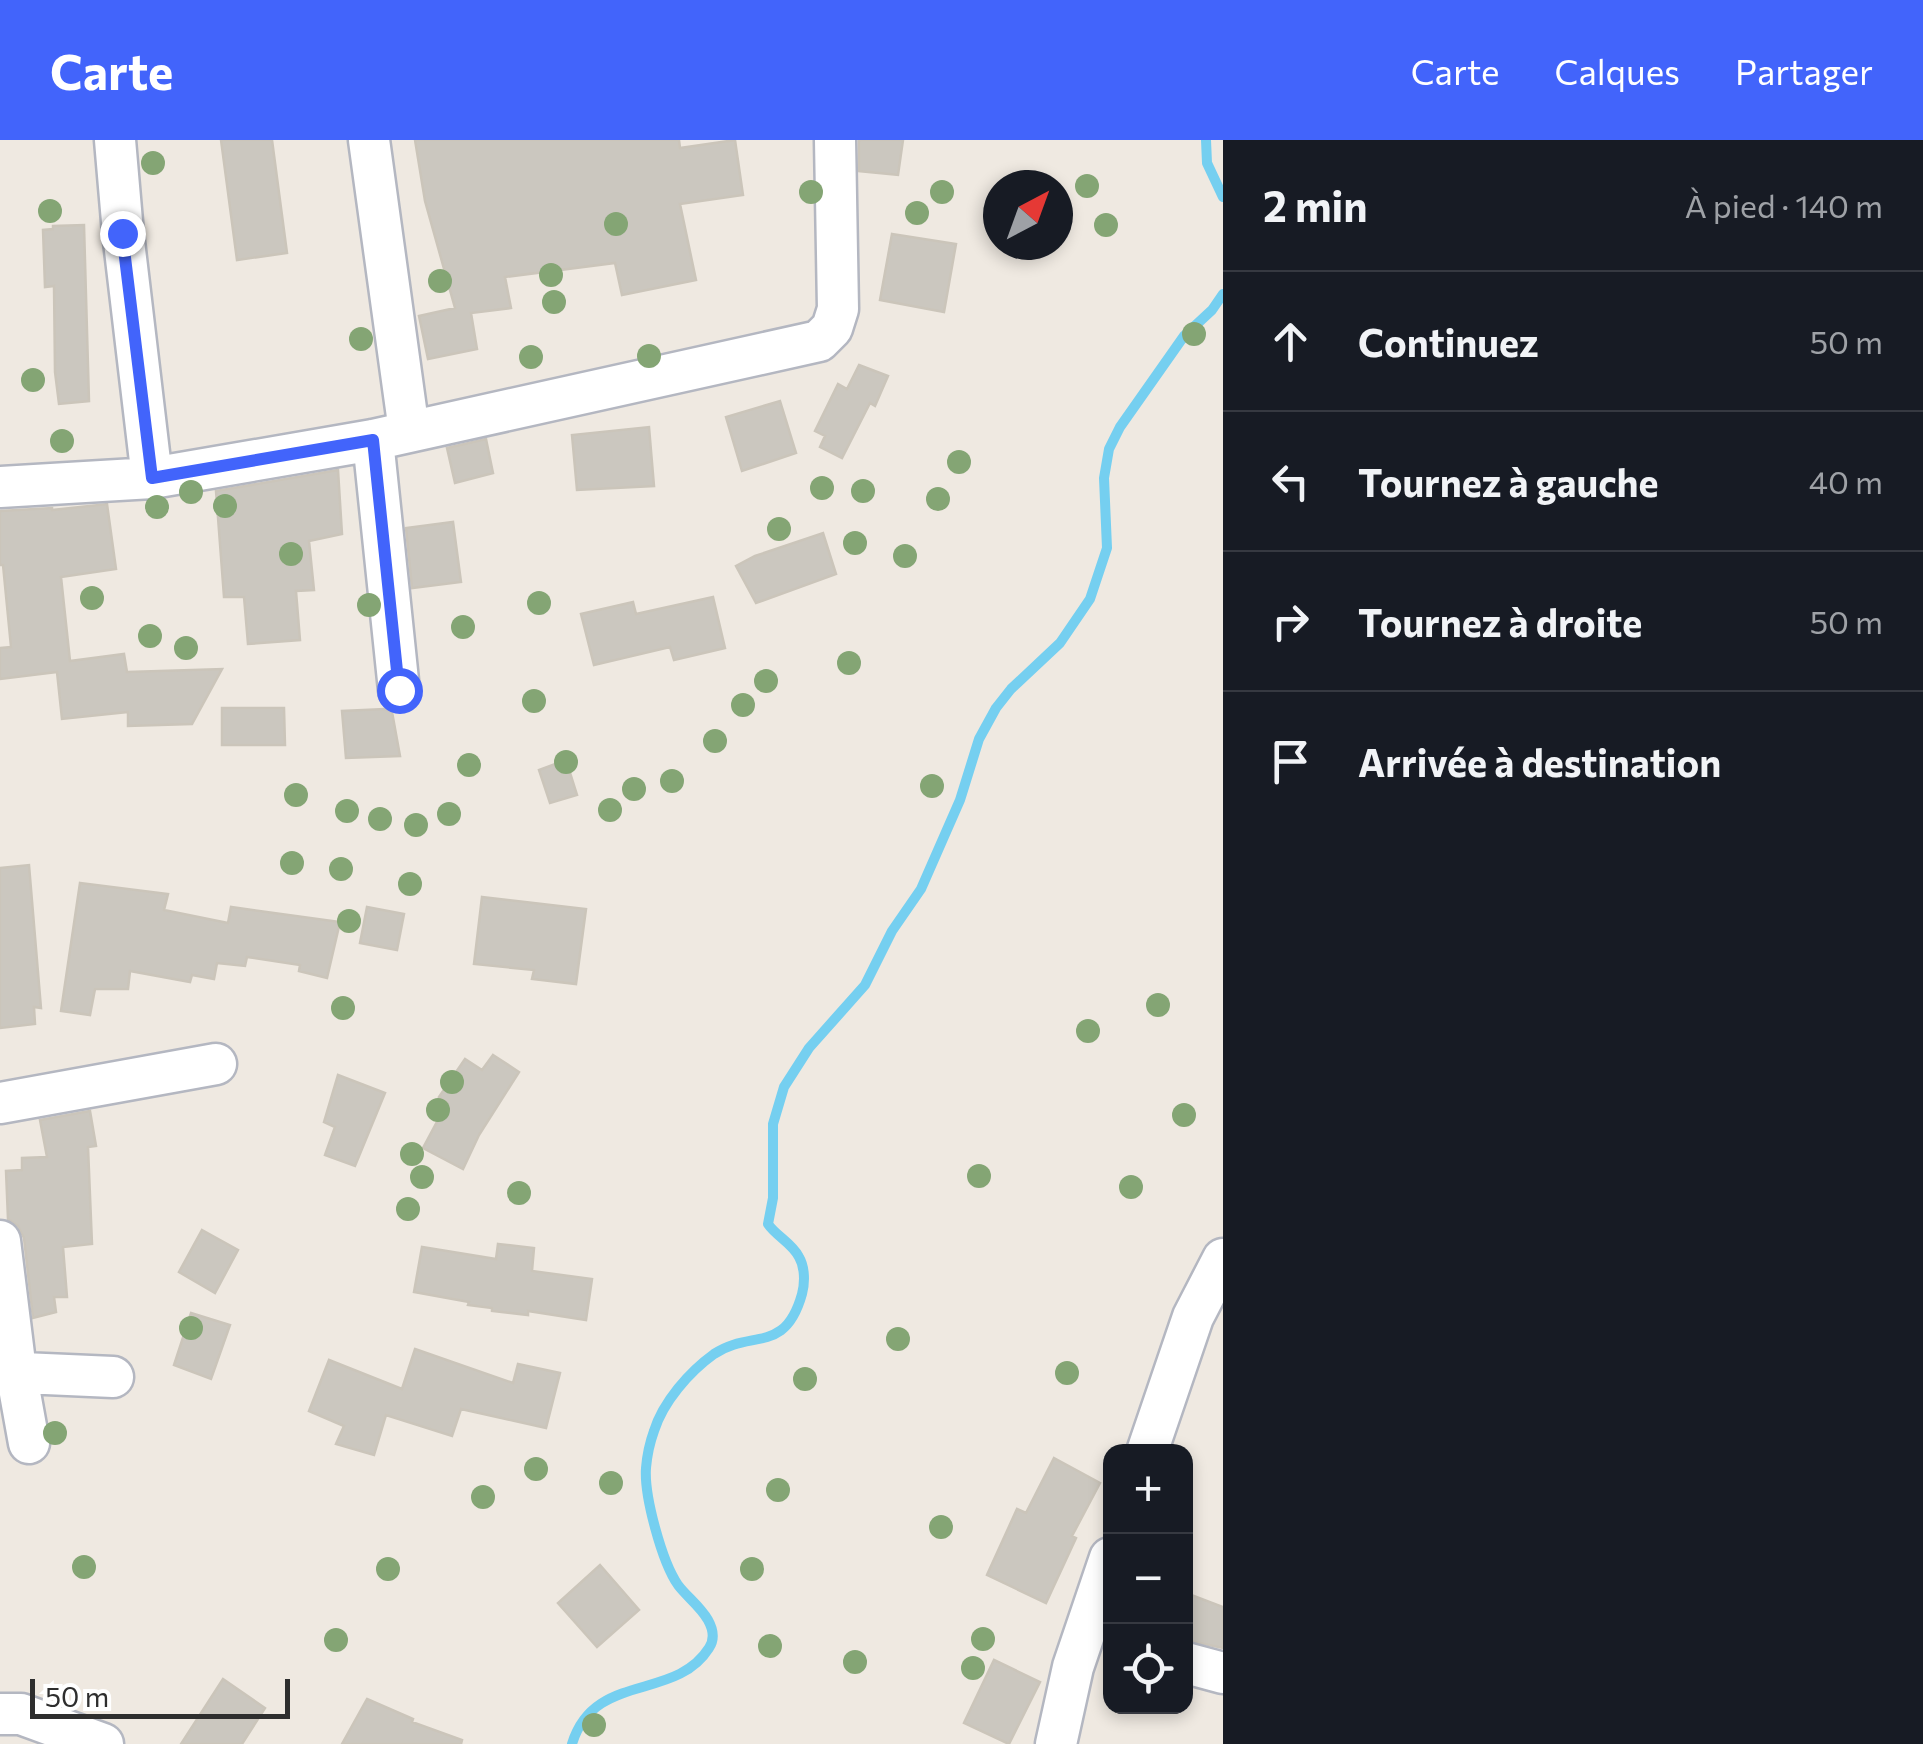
<!DOCTYPE html>
<html lang="fr">
<head>
<meta charset="utf-8">
<style>
	:root { --surface:#171b24; --page:#20242c; --text:#f1f3f6; --muted:#9ea1a6; --line:#363941; --accent:#4264fb }
	body { margin:0; font-family:Commissioner,sans-serif; background:var(--page); color:var(--text) }
	.controls { position:absolute; right:30px; bottom:30px; display:grid; overflow:hidden; border-radius:20px; box-shadow:0 5px 15px #0003 }
	.controls button { width:90px; height:90px; display:grid; place-items:center; padding:0; border:0; border-bottom:2px solid var(--line); background:var(--surface); color:var(--text); font:50px sans-serif }
	.compass { position:absolute; left:983px; top:30px; width:90px; height:90px; border-radius:50%; background:var(--surface); box-shadow:0 5px 15px #0003; rotate:41deg }
	.scale { position:absolute; left:30px; bottom:25px; width:260px; box-sizing:border-box; padding-left:10px; border:5px solid #2e2e2e; border-top:0; font-size:28px; line-height:35px; white-space:nowrap; color:#2e2e2e; -webkit-text-stroke:8px #fff; paint-order:stroke }
	.stop { position:absolute; width:30px; height:30px; margin:-22px; border:8px solid #4264fb; border-radius:50%; background:#fff }
	.stop.end { background:#4264fb; border-color:#fff; box-shadow:0 2px 10px #0008 }
	.list { margin:0; padding:0; list-style:none }
	h2 { display:flex; justify-content:space-between; align-items:center; height:130px; margin:0; padding:0 40px; font-size:42px }
	h2 small { font-size:32px; font-weight:400; color:var(--muted) }
	.list li { display:grid; grid-template-columns:65px 1fr auto; gap:30px; align-items:center; box-sizing:border-box; height:140px; padding:0 40px; border-top:2px solid var(--line) }
	.list b { display:block; font-size:38px; white-space:nowrap }
	.list em { font-size:32px; font-style:normal; color:var(--muted) }
	.icon { flex:none; width:55px; height:55px; fill:none; stroke:currentColor; stroke-width:2; stroke-linecap:round; stroke-linejoin:round }
	.map { position:relative; flex:none; width:1223px; height:1604px; overflow:hidden }
	header { display:flex; align-items:center; gap:60px; box-sizing:border-box; height:140px; padding:0 50px; background:var(--accent); color:#fff }
	header strong { font-size:48px }
	nav { display:flex; gap:55px; margin-inline-start:auto; font-size:35px }
	main { display:flex }
	aside { flex:1; background:var(--surface) }
	.map>svg:first-child { display:block }
	.lines { fill:none; stroke-linecap:round; stroke-linejoin:round }
	.stream { stroke:#75cff0; stroke-width:10 }
	.building { fill:#cbc7bf; stroke:#cbc5ba; stroke-width:2.5 }
	.street-casing { stroke:#b4b7c1; stroke-width:45 }
	.street { stroke:#fff; stroke-width:40 }
	.tree { fill:#84a574 }
	.route { stroke:#4264fb; stroke-width:12 }
</style>
</head>
<body>
<header>
<strong>Carte</strong>
<nav><a>Carte</a><a>Calques</a><a>Partager</a></nav>
</header>
<main>
<div class="map">
<svg width="1223" height="1604" viewBox="0 0 1223 1604">
	<rect width="100%" height="100%" fill="#efe9e1"/>
	<g class="lines">
		<path class="stream" d="M1206 0 1207 23 1223 57
			M572 1604C594 1531 675 1562 709 1508 715 1499 713 1489 708 1480 700 1466 687 1457 678 1445 662 1422 644 1356 646 1328 647 1316 650 1302 654 1291 663 1262 689 1232 714 1214 751 1189 785 1215 802 1154 805 1143 805 1127 799 1117 792 1103 776 1096 768 1084L773 1058V984L784 947 809 908 865 845 892 791 921 749 960 660 979 599 996 568 1011 549 1060 503 1090 459 1107 408 1104 338 1109 309 1120 287 1184 196 1212 170 1223 154"/>
	</g>
	<path class="building" d="M221 0H272L287 113 237 120Z
		M415 0H679L680 8 735 0 743 55 680 64 696 140 622 155 615 123 505 137 511 168 471 173 477 209 428 219 419 176 455 168 425 61Z
		M859 0H903L898 35 859 31Z
		M84 85 89 261 59 264 55 232 54 146 45 147 43 90 53 89V86Z
		M892 94 956 104 944 172 880 160Z
		M859 225 888 236 875 266 870 263 842 318 820 307 825 296 815 291 838 244 847 249Z
		M780 261 796 313 742 331 726 277Z
		M649 287 654 346 577 350 572 295Z
		M486 299 493 333 455 343 447 308Z
		M338 330 342 394 309 401 314 450 296 451 300 500 248 504 244 457H224L216 351Z
		M107 364 116 429 61 437 70 521 124 514 127 532 222 529 192 584 128 586V572L62 579 57 532 0 539V508L11 507 3 425H0V371L52 368V370Z
		M453 382 461 442 412 448 406 388Z
		M823 393 836 434 756 463 736 426 755 416Z
		M713 457 725 508 674 520 670 507 594 525 581 474 633 462 636 474Z
		M222 568H284L285 605H222Z
		M385 569 392 572 400 616 346 618 342 571Z
		M566 620 577 655 550 663 539 630Z
		M29 725 41 868 34 867 35 884 0 888V728Z
		M80 743 168 754 164 770 228 783 231 767 340 782 327 838 299 831 300 825 247 817 245 826 217 823 214 839 192 835 190 842 130 831 128 849H95L90 875 61 871Z
		M482 757 586 769 576 844 532 839 534 830 474 824Z
		M367 767 404 774 397 810 360 803Z
		M493 915 519 932 479 995 463 1029 423 1008 447 963 439 957 465 919 482 930Z
		M338 935 385 953 355 1026 325 1015 335 987 324 982Z
		M90 971 96 1006 88 1007 92 1104 63 1107 67 1157H54L56 1172 33 1178 24 1098 18 1086 8 1079 6 1031 22 1030V1018L47 1017 40 980Z
		M202 1090 238 1110 215 1153 179 1132Z
		M498 1104 534 1108 532 1131 592 1139 586 1180 528 1171V1175L492 1171V1168L468 1165 469 1162 414 1152 422 1107 496 1119Z
		M191 1173 230 1185 211 1239 174 1225Z
		M415 1209 513 1243 518 1224 560 1233 546 1288 461 1269 452 1296 386 1275 374 1315 336 1304 344 1286 309 1271 329 1220 402 1249Z
		M1054 1318 1100 1343 1072 1396 1076 1398 1046 1463 987 1435 1017 1369 1026 1373Z
		M600 1425 639 1470 597 1507 558 1463Z
		M1186 1453 1223 1467V1508L1186 1500Z
		M994 1520 1040 1542 1009 1604 964 1583Z
		M223 1539 265 1568 242 1604H181Z
		M367 1559 413 1579 412 1582 462 1600 461 1604H342Z"/>
	<g class="lines">
		<defs>
			<path id="street" d="M115 0 123 93 152 338
				M369 0 409 291
				M373 300 399 550
				M0 347 152 338 373 300 819 201 832 188 838 169 835 0
				M0 963 216 924
				M0 1101 16 1231 29 1303
				M0 1232 113 1237
				M1147 1312 1193 1177 1223 1119
				M1186 1523 1223 1533
				M0 1574H21L103 1604
				M1056 1604 1073 1527 1110 1418"/>
		</defs>
		<use href="#street" class="street-casing"/>
		<use href="#street" class="street"/>
	</g>
	<g class="tree">
		<circle cx="153" cy="23" r="12"/>
		<circle cx="1087" cy="46" r="12"/>
		<circle cx="811" cy="52" r="12"/>
		<circle cx="942" cy="52" r="12"/>
		<circle cx="50" cy="71" r="12"/>
		<circle cx="917" cy="73" r="12"/>
		<circle cx="616" cy="84" r="12"/>
		<circle cx="1106" cy="85" r="12"/>
		<circle cx="551" cy="135" r="12"/>
		<circle cx="440" cy="141" r="12"/>
		<circle cx="554" cy="162" r="12"/>
		<circle cx="1194" cy="194" r="12"/>
		<circle cx="361" cy="199" r="12"/>
		<circle cx="649" cy="216" r="12"/>
		<circle cx="531" cy="217" r="12"/>
		<circle cx="33" cy="240" r="12"/>
		<circle cx="62" cy="301" r="12"/>
		<circle cx="959" cy="322" r="12"/>
		<circle cx="822" cy="348" r="12"/>
		<circle cx="863" cy="351" r="12"/>
		<circle cx="191" cy="352" r="12"/>
		<circle cx="938" cy="359" r="12"/>
		<circle cx="225" cy="366" r="12"/>
		<circle cx="157" cy="367" r="12"/>
		<circle cx="779" cy="389" r="12"/>
		<circle cx="855" cy="403" r="12"/>
		<circle cx="291" cy="414" r="12"/>
		<circle cx="905" cy="416" r="12"/>
		<circle cx="92" cy="458" r="12"/>
		<circle cx="539" cy="463" r="12"/>
		<circle cx="369" cy="465" r="12"/>
		<circle cx="463" cy="487" r="12"/>
		<circle cx="150" cy="496" r="12"/>
		<circle cx="186" cy="508" r="12"/>
		<circle cx="849" cy="523" r="12"/>
		<circle cx="766" cy="541" r="12"/>
		<circle cx="534" cy="561" r="12"/>
		<circle cx="743" cy="565" r="12"/>
		<circle cx="715" cy="601" r="12"/>
		<circle cx="566" cy="622" r="12"/>
		<circle cx="469" cy="625" r="12"/>
		<circle cx="672" cy="641" r="12"/>
		<circle cx="932" cy="646" r="12"/>
		<circle cx="634" cy="649" r="12"/>
		<circle cx="296" cy="655" r="12"/>
		<circle cx="610" cy="670" r="12"/>
		<circle cx="347" cy="671" r="12"/>
		<circle cx="449" cy="674" r="12"/>
		<circle cx="380" cy="679" r="12"/>
		<circle cx="416" cy="685" r="12"/>
		<circle cx="292" cy="723" r="12"/>
		<circle cx="341" cy="729" r="12"/>
		<circle cx="410" cy="744" r="12"/>
		<circle cx="349" cy="781" r="12"/>
		<circle cx="1158" cy="865" r="12"/>
		<circle cx="343" cy="868" r="12"/>
		<circle cx="1088" cy="891" r="12"/>
		<circle cx="452" cy="942" r="12"/>
		<circle cx="438" cy="970" r="12"/>
		<circle cx="1184" cy="975" r="12"/>
		<circle cx="412" cy="1014" r="12"/>
		<circle cx="979" cy="1036" r="12"/>
		<circle cx="422" cy="1037" r="12"/>
		<circle cx="1131" cy="1047" r="12"/>
		<circle cx="519" cy="1053" r="12"/>
		<circle cx="408" cy="1069" r="12"/>
		<circle cx="191" cy="1188" r="12"/>
		<circle cx="898" cy="1199" r="12"/>
		<circle cx="1067" cy="1233" r="12"/>
		<circle cx="805" cy="1239" r="12"/>
		<circle cx="55" cy="1293" r="12"/>
		<circle cx="536" cy="1329" r="12"/>
		<circle cx="611" cy="1343" r="12"/>
		<circle cx="778" cy="1350" r="12"/>
		<circle cx="483" cy="1357" r="12"/>
		<circle cx="941" cy="1387" r="12"/>
		<circle cx="84" cy="1427" r="12"/>
		<circle cx="388" cy="1429" r="12"/>
		<circle cx="752" cy="1429" r="12"/>
		<circle cx="983" cy="1499" r="12"/>
		<circle cx="336" cy="1500" r="12"/>
		<circle cx="770" cy="1506" r="12"/>
		<circle cx="855" cy="1522" r="12"/>
		<circle cx="973" cy="1528" r="12"/>
		<circle cx="594" cy="1585" r="12"/>
	</g>
	<g class="lines">
		<path class="route" d="M122 93 152 338 373 300 399 550"/>
	</g>
</svg>
<div class="controls">
<button>+</button>
<button>−</button>
<button><svg class="icon" aria-label="locate" viewBox="0 0 24 24"><circle cx="12" cy="12" r="6"/><path d="M12 2v4M12 18v4M2 12h4M18 12h4"/></svg></button>
</div>
<svg class="compass" viewBox="-18 -18 36 36"><path d="M0-13l5 13h-10z" fill="#e53935"/><path d="M0 13l5-13h-10z" fill="#9ea1a6"/></svg>
<div class="scale">50 m</div>
<div class="stop" style="left:399px;top:550px"></div>
<div class="stop end" style="left:122px;top:93px"></div>
</div>
<aside>
<h2>2 min<small>À pied · 140 m</small></h2>
<ul class="list">
<li><svg class="icon" aria-label="ahead" viewBox="0 0 24 24"><path d="M12 20V5M6 11l6-6 6 6"/></svg><div><b>Continuez</b></div><em>50 m</em></li>
<li><svg class="icon" aria-label="left" viewBox="0 0 24 24"><path d="M17 20v-9H6M10 6l-5 5 5 5"/></svg><div><b>Tournez à gauche</b></div><em>40 m</em></li>
<li><svg class="icon" aria-label="right" viewBox="0 0 24 24"><path d="M7 20v-9h11M14 6l5 5-5 5"/></svg><div><b>Tournez à droite</b></div><em>50 m</em></li>
<li><svg class="icon" aria-label="arrive" viewBox="0 0 24 24"><path d="M6 21V4h12l-3 4 3 4H6"/></svg><div><b>Arrivée à destination</b></div></li>
</ul>
</aside>
</main>
</body>
</html>
